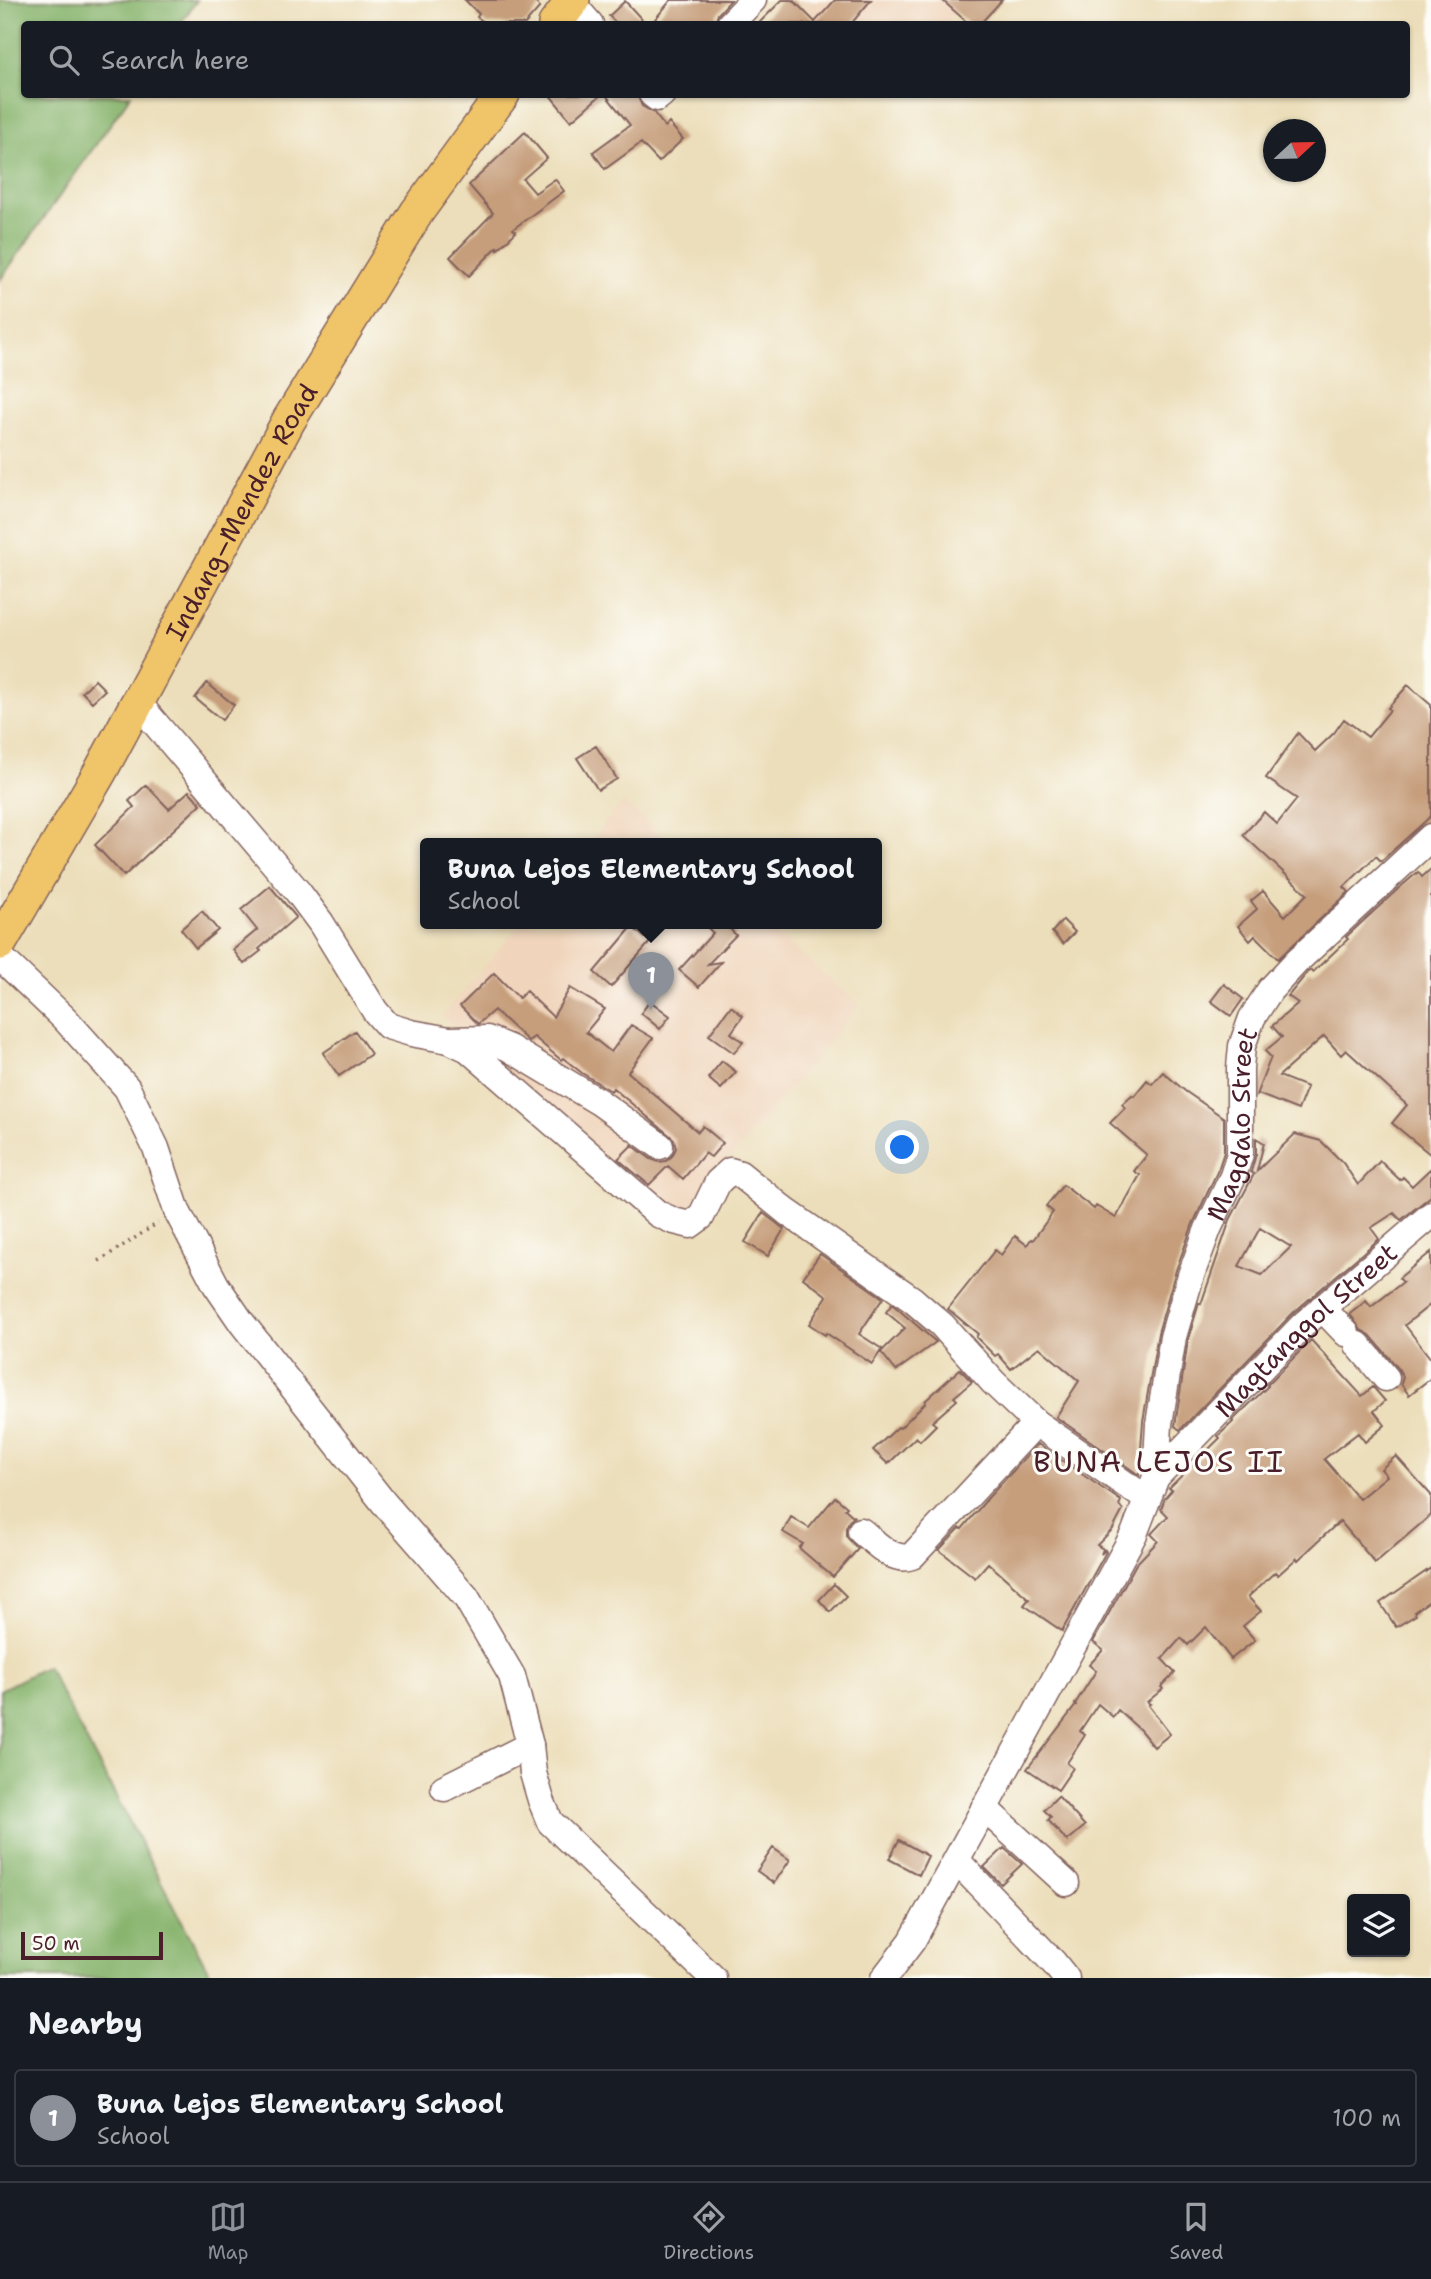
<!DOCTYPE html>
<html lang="en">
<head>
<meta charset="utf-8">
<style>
	:root { --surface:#171b24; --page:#242831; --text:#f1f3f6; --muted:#9ea1a6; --line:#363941; --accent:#8c9099 }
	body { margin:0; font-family:"Shantell Sans",sans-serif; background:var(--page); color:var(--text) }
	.controls { position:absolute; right:21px; bottom:21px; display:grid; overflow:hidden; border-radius:7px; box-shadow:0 2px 5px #0004 }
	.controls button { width:63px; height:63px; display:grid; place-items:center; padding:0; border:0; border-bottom:2px solid var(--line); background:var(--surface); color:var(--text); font:35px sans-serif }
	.compass { position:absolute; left:1263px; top:119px; width:63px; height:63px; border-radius:50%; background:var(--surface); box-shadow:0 2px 5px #0004; rotate:68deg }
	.scale { position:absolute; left:21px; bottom:18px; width:142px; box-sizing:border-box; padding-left:7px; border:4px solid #4a1f2b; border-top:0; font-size:19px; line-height:24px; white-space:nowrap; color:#4a1f2b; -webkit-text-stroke:5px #fdfcf7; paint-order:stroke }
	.you { position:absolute; left:903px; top:1148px; width:24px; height:24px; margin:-18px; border:5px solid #fff; border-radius:50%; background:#1a73e8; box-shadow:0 0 0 10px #1a73e833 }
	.badge { display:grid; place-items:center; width:46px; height:46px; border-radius:50%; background:var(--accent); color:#fff; font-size:23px; font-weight:700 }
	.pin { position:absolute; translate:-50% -58px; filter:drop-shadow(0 2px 4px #0008) }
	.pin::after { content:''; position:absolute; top:37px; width:24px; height:21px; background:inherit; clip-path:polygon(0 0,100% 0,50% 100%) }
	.popup { position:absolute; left:420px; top:838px; width:462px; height:91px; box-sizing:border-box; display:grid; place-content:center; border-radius:7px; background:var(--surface); filter:drop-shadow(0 2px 5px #0005); font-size:23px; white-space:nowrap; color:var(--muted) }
	.popup b { font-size:26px; color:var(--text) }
	.popup::after { content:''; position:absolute; left:50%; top:100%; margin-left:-14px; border:14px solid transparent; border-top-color:var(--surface) }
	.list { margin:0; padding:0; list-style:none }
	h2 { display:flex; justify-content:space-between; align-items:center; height:91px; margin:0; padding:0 28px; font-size:30px }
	h2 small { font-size:23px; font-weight:400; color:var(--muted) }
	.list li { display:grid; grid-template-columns:46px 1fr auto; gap:21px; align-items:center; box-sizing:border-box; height:98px; margin:0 14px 14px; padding:0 14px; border:2px solid var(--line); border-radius:7px }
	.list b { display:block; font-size:26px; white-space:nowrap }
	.list p { margin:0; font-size:23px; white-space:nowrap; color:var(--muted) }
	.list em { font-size:23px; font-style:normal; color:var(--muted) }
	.icon { flex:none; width:38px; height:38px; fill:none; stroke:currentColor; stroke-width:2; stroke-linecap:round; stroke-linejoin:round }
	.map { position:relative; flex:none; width:1431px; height:1978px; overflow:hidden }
	.search { position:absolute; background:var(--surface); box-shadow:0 2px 5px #0004; left:21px; right:21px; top:21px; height:77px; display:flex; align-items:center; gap:18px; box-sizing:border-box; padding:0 24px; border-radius:7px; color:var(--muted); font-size:26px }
	.sheet { height:203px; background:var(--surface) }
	nav { display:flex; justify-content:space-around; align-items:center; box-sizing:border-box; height:98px; border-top:2px solid var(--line); background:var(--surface); font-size:19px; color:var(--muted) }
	nav a { display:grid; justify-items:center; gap:4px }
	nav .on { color:var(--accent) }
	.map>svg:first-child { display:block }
	.built { fill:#f0d5bc }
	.forest { fill:#85b26b; stroke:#68684b; stroke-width:2 }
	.building { fill:#c69e7c; fill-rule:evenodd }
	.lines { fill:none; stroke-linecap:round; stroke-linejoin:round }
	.minor-casing { stroke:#83625d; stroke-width:29 }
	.major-casing { stroke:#83625d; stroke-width:36 }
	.path { stroke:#83625d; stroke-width:3.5; stroke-dasharray:2 5; stroke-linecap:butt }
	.minor { stroke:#fff; stroke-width:26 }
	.major { stroke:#f0c469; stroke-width:33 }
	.labels { text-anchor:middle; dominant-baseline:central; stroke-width:6; stroke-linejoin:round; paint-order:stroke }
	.street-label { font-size:26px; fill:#4a1f2b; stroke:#fdfcf7 }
	.quarter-label { font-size:30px; letter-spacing:2px; fill:#4a1f2b; stroke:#fdfcf7 }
</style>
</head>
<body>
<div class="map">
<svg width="1431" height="1978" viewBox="0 0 1431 1978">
	<rect width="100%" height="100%" fill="#fdfcf7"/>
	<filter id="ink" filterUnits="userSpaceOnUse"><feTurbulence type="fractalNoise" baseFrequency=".0143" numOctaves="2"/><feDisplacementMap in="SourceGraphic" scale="14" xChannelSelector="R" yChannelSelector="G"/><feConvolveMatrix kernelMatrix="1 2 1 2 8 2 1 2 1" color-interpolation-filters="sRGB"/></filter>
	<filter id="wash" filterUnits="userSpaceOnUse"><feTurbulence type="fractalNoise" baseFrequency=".00686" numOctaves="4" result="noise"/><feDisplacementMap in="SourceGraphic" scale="28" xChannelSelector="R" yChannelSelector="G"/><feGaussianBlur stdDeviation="1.57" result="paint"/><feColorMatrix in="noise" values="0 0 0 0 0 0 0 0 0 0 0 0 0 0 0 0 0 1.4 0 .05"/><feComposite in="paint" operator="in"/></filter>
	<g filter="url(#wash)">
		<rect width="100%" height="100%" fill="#ecdeba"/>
		<path class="built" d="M797 0H959L963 4 944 24H823Z
			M623 802 672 844H588Z
			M520 924H766L860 1005 679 1219 442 1016Z"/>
		<path class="forest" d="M0 0H197L180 24H24V94L131 95 0 280Z
			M47 1666 212 1978H0V1690Z"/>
		<g id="blocks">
			<path class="building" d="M465 0H533L540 7 525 24H487L477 17 479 14Z
				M671 0H731L718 14 715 24H651Z
				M782 0H793L815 22 835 0H871L851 24H758Z
				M942 0H1002L980 24H969Z
				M625 1 646 24H617L609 16Z
				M549 94H602L571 121Z
				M605 94H637L642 106 654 113 665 127 669 123 683 139 659 162 641 143 605 169 593 152 630 125Z
				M525 132 547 158 523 179 535 193 555 179 564 191 513 229 516 232 498 249 497 247 469 276 450 257 493 213 469 185Z
				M95 680 105 690 92 702 82 692Z
				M207 683 234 705 222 720 195 698Z
				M1408 685 1431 705V816L1381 861 1376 856 1344 887 1349 892 1278 959 1255 936 1250 941 1238 926 1257 909 1251 901 1263 891 1285 916 1307 894 1243 835 1264 812 1277 824 1297 799 1266 778 1298 733 1315 751 1334 733 1344 719 1368 737 1390 710 1388 708Z
				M596 746 617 779 598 790 577 758Z
				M146 785 169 809 189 791 201 804 124 876 95 845 134 807 129 801Z
				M1431 869V1155L1392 1123 1407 1105 1346 1050 1341 1055 1324 1036 1279 1076 1307 1087 1298 1110 1258 1094 1256 1095 1271 1057 1265 1051 1282 1037 1272 1026 1298 1003 1288 996 1308 972 1311 970 1313 972 1348 939 1346 937 1398 889 1418 872 1422 877Z
				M270 886 296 917 259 949 261 951 244 964 233 950 257 930 241 910Z
				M202 911 218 930 196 948 181 929Z
				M1063 920 1075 932 1063 944 1052 932Z
				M704 924H725L736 935 708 964 721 962 699 987 679 970 713 933Z
				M632 927 650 942 611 987 594 972Z
				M494 973 519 998 526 991 553 1017 570 988 605 1009 586 1032 611 1052 631 1025 653 1038 628 1072 698 1132 703 1126 723 1143 711 1157 705 1153 683 1179 668 1166 649 1185 618 1159 632 1145 651 1159 659 1162 666 1161 672 1156 676 1148 674 1139 613 1088 611 1091 582 1073 563 1058 561 1060 534 1037 528 1041 494 1010 478 1024 460 1006Z
				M1224 984 1243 999 1231 1016 1211 1001Z
				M650 1001 670 1016 660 1029 641 1013Z
				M731 1006 743 1016 731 1033 743 1042 734 1053 709 1035Z
				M355 1031 371 1054 339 1076 323 1053Z
				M722 1061 736 1072 721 1089 708 1078Z
				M1163 1072 1185 1091 1224 1118V1152L1218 1170 1193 1224 1176 1270 1158 1333 1143 1421 1139 1475 1056 1417 1079 1381 1039 1347 1011 1369 998 1354 995 1356 976 1337 978 1334 948 1309 995 1250 1001 1255 1015 1236 1027 1245 1031 1239 1033 1240 1053 1212 1046 1206 1063 1185 1094 1209 1096 1206 1116 1218 1140 1175 1134 1171 1147 1155 1110 1123 1125 1108 1122 1104 1132 1095 1134 1096 1147 1080 1152 1084Z
				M1295 1134 1321 1141 1343 1163 1358 1185 1380 1161 1400 1180 1403 1177 1412 1186 1431 1168V1196L1401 1220 1394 1213 1371 1228 1379 1239 1293 1313 1180 1430 1175 1426 1188 1340 1199 1303 1201 1304 1230 1220 1254 1174 1251 1172 1256 1154V1138L1264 1143 1257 1171ZM1260 1228 1291 1247 1262 1275 1239 1266Z
				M763 1213 784 1229 768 1256 745 1242Z
				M1431 1252V1304L1405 1325 1431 1359V1378L1409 1395 1401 1384 1403 1377 1398 1368 1370 1335 1361 1330 1350 1314 1366 1301 1371 1307 1403 1282 1399 1278Z
				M820 1254 883 1298 859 1334 882 1349 872 1364 826 1333 825 1335 809 1324 827 1296 803 1278Z
				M892 1304 936 1342 896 1371 881 1352 905 1328 886 1312Z
				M1311 1340 1362 1396 1373 1387 1385 1401 1374 1411 1385 1425 1365 1442 1358 1433 1324 1459 1359 1499 1387 1476 1381 1469 1396 1456 1431 1495V1515L1375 1563 1340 1521 1298 1560 1297 1558 1278 1575 1275 1572 1248 1597 1261 1611 1243 1626 1255 1640 1231 1659 1206 1627 1188 1645 1181 1638 1162 1659 1175 1673 1161 1687 1163 1689 1147 1702 1150 1704 1148 1705 1170 1734 1154 1747 1140 1730 1118 1710 1113 1717 1098 1704 1080 1731 1085 1735 1067 1763 1073 1768 1058 1790 1027 1769 1076 1705 1075 1704 1096 1671 1089 1665 1103 1650 1093 1642 1136 1564 1158 1541 1151 1534 1168 1516 1161 1509 1165 1498 1172 1490 1169 1488 1220 1438 1218 1436 1233 1422 1232 1421 1268 1386 1267 1385Z
				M960 1369 972 1382 954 1397 957 1400 932 1422 936 1425 920 1441 916 1437 888 1464 873 1450 898 1427 900 1428 926 1402 925 1401Z
				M1038 1444 1121 1501 1119 1505 1123 1510 1113 1529 1097 1545 1103 1549 1101 1554 1105 1550 1106 1552 1062 1631 1024 1605 1029 1599 988 1563 975 1578 939 1550 960 1528 962 1529 987 1499Z
				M835 1497 847 1507 845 1509 854 1517 849 1521 846 1528V1536L858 1549 833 1577 799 1548 803 1544 783 1532 791 1517 809 1528Z
				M1431 1568V1600L1414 1612 1416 1615 1396 1627 1380 1603Z
				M834 1584 846 1596 830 1612 819 1600Z
				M1058 1796 1085 1826 1067 1841 1048 1820 1051 1817 1044 1810Z
				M899 1840 928 1856 919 1875 889 1859Z
				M773 1848 790 1860 774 1883 757 1871Z
				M1004 1848 1022 1864 1001 1884 984 1867Z"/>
		</g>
	</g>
	<g filter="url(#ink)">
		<use href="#blocks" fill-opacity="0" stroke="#83625d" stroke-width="2"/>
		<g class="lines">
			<defs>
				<g id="minor">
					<path d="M569 0 590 24"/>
					<path d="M730 24 753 0"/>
					<path d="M652 94 657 98 662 94"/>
					<path d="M138 703 298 892 321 923 375 1011 388 1026 411 1033 449 1040 468 1049 658 1214 674 1221 690 1225 701 1217 718 1182 730 1171 740 1174 787 1212 913 1300 942 1325 993 1382 1036 1423 1147 1499"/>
					<path d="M0 957 65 1019 127 1088 156 1148 177 1211 216 1285 242 1323 384 1503 466 1597 512 1676 530 1745 533 1773 541 1800 550 1822 713 1978"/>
					<path d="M451 1040 487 1039 509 1048 599 1102 660 1146"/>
					<path d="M1322 1308 1346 1333"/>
					<path d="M1358 1345 1386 1378"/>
					<path id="s1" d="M1156 1477 1304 1324 1431 1215"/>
					<path d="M861 1531C876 1543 893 1563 912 1556L1036 1423"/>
					<path d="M444 1788 530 1745"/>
					<path d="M984 1808 1066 1883"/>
					<path d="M957 1861 1054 1963 1066 1978"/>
					<path id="s2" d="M884 1978 912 1941 1134 1534 1156 1477 1159 1424 1173 1337 1191 1275 1208 1229 1233 1176 1240 1154V1068L1242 1046 1252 1018 1270 990 1297 961 1431 837"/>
				</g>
				<g id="major">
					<path d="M555 24 573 0"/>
					<path id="s3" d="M0 943 100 772 289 420 417 212 503 94"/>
				</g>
			</defs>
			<use href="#minor" class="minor-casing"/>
			<use href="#major" class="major-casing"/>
			<path class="path" d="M99 1261 158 1223"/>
			<use href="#minor" class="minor"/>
			<use href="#major" class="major"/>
		</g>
	</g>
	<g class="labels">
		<g class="street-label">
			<text stroke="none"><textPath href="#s3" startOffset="494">Indang–Mendez Road</textPath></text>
			<text stroke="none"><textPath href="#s2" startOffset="936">Magdalo Street</textPath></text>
			<text stroke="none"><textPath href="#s1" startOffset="210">Magtanggol Street</textPath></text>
		</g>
		<g class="quarter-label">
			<text x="1159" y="1461">BUNA LEJOS II</text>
		</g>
	</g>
</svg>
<div class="controls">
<button><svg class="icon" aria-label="layers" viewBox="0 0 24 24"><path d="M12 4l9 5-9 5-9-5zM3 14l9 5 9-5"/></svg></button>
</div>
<svg class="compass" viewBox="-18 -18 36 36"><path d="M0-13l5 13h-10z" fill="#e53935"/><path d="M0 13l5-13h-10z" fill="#9ea1a6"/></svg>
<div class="scale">50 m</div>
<div class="you"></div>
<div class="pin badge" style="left:651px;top:1010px">1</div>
<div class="popup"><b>Buna Lejos Elementary School</b>School</div>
<div class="search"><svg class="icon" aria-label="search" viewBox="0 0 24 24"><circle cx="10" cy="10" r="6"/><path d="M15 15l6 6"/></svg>Search here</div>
</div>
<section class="sheet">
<h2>Nearby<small></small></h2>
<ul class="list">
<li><span class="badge">1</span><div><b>Buna Lejos Elementary School</b><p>School</p></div><em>100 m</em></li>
</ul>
</section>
<nav>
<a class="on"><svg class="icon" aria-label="map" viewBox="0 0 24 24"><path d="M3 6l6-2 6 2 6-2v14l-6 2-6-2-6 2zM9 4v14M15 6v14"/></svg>Map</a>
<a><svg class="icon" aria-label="directions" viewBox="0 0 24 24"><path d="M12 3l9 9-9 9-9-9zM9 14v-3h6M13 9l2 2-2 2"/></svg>Directions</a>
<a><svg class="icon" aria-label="saved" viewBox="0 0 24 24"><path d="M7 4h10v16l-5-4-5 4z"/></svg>Saved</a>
</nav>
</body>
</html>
